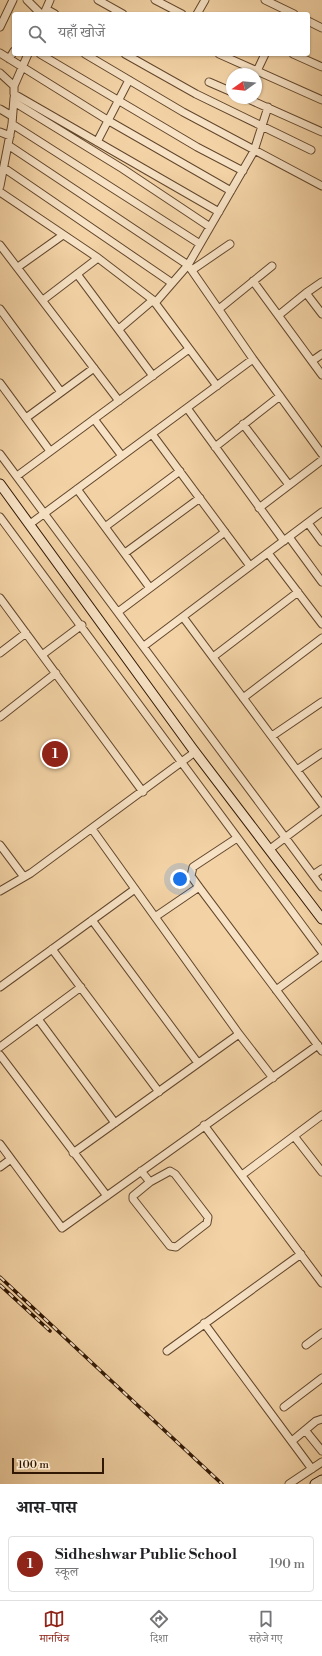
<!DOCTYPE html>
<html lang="hi">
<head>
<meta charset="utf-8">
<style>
	:root { --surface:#fff; --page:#f2f2f2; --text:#202124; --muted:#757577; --line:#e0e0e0; --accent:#8f2418 }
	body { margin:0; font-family:"Libre Bodoni","Noto Serif Devanagari",serif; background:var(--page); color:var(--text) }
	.compass { position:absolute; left:226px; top:68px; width:36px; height:36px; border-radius:50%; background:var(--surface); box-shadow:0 1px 3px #0004; rotate:255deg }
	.scale { position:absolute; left:12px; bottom:10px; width:92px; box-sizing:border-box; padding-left:4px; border:2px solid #311805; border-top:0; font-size:11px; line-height:14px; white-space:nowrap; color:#311805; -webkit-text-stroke:3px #f7e2c5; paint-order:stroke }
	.you { position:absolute; left:180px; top:879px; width:14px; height:14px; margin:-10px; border:3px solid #fff; border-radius:50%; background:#1a73e8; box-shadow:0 0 0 6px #1a73e833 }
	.badge { display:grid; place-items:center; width:26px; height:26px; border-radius:50%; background:var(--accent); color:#fff; font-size:13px; font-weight:700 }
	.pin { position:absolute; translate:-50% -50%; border:2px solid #fff; box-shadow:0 1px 4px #0006 }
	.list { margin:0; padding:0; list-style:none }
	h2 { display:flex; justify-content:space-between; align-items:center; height:52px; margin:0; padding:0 16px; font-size:17px }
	h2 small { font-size:13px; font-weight:400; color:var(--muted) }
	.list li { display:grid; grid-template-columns:26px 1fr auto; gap:12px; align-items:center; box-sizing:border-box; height:56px; margin:0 8px 8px; padding:0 8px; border:1px solid var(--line); border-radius:4px }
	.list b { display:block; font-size:15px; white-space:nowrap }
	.list p { margin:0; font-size:13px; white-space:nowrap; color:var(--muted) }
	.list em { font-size:13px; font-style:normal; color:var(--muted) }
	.icon { flex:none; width:22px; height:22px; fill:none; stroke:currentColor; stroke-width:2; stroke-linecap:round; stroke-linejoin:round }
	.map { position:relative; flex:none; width:322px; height:1484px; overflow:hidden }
	.search { position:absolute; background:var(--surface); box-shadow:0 1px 3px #0004; left:12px; right:12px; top:12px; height:44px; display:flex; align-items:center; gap:10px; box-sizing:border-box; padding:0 14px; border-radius:4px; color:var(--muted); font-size:15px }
	.sheet { height:116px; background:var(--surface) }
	nav { display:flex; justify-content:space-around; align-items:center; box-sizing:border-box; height:56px; border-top:1px solid var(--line); background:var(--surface); font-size:11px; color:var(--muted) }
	nav a { display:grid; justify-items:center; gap:2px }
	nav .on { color:var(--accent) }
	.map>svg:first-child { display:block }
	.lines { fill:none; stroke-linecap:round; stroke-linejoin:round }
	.street-casing { stroke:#62472d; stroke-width:9 }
	.secondary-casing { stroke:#311805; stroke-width:11 }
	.street { stroke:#f7e2c5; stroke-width:7 }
	.secondary { stroke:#f7e2c5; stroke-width:9 }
	.rail-casing { stroke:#311805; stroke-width:3.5 }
	.rail { stroke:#f7e2c5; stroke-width:2; stroke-dasharray:6; stroke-linecap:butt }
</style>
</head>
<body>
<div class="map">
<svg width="322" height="1484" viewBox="0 0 322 1484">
	<rect width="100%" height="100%" fill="#f3d3a6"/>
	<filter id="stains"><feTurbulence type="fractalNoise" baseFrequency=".005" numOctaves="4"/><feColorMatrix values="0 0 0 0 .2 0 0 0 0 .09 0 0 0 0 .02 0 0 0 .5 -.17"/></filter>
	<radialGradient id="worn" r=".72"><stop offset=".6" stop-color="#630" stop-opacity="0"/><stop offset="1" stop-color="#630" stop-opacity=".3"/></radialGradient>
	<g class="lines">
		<defs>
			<path id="street" d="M27 0 41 14
				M98 0 123 14
				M155 0 182 14
				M265 0 294 14
				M46 9 55 14
				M44 14 50 0
				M197 14 205 0
				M308 21 322 28
				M0 27 13 0
				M0 53 109 121 231 191
				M28 54 14 86V94L219 212
				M40 54 197 147 243 171
				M85 54 183 112 322 186
				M125 54 196 94 311 150
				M219 54 322 100
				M293 54 322 67
				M9 59 14 51
				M257 71 265 54
				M0 73 14 86
				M209 82 232 92
				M246 98 322 132
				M14 102 123 169 210 227
				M0 109 12 116
				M12 124 200 244
				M0 132 10 136
				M97 142 129 80
				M8 145 188 265 253 359 322 454
				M4 168 172 283
				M0 186 12 124 14 98
				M0 192 98 258 153 300 217 386
				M0 245 119 401
				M18 267 63 235
				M192 270 230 244
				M77 274 153 376
				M253 281 322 375
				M306 293 322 282
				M43 300 98 258
				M155 303 188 265 254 151 268 107
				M0 309 61 392
				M219 309 272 266
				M279 315 306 293 322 314
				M119 329 153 300
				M312 361 322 354
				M0 383 50 451
				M187 408 284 541
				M26 418 94 368
				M94 419 122 456
				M243 424 289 485
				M152 434 250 566
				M215 447 280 396
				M0 454 322 887
				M17 476 189 349
				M77 489 150 588
				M259 508 322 460
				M0 517 322 952
				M308 523 322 542
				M30 524 253 359
				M105 527 180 471
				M289 537 322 582
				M125 553 200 498
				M268 553 322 624
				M0 598 143 792
				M118 612 225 532
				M183 617 322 804
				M144 646 322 512
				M0 653 26 633
				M42 655 82 625
				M213 657 298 592
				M243 698 322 638
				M0 717 56 673
				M272 736 322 702
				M297 770 322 753
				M92 829 239 1034 273 1078
				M0 845 24 877
				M270 849 322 810
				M313 875 322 869
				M199 887 191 876 193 867 237 838
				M0 891 31 873 195 752
				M155 917 199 887 322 1051
				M92 920 198 1063
				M52 949 159 1092
				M0 987 135 889
				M276 990 322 956
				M38 1019 115 1123
				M0 1047 81 987
				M0 1055 107 1196
				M204 1125 322 1283
				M294 1136 322 1172
				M0 1144 62 1228 318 1045
				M73 1153 239 1034
				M0 1167 11 1159
				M141 1171 150 1182 133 1196V1199L170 1246 176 1247 207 1223 208 1217 175 1174 170 1171 150 1182
				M242 1175 322 1115
				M204 1323 312 1469
				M306 1345 322 1333
				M167 1351 301 1254
				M284 1407 322 1378
				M305 1430 322 1451
				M292 1441 316 1421 322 1419
				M289 1484 322 1462"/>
			<path id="secondary" d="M0 484 192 748 322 919
				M315 1484 322 1480"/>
		</defs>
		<use href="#street" class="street-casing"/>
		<use href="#secondary" class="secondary-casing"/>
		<use href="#street" class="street"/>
		<use href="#secondary" class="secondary"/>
		<defs>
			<path id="rail" d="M0 1277 222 1484
				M0 1285 50 1331"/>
		</defs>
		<use href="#rail" class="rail-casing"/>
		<use href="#rail" class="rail"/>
	</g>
	<rect width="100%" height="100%" filter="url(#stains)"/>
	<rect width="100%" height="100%" fill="url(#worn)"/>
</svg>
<svg class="compass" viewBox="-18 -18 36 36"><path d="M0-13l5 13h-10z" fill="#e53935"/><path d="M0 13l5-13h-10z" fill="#757577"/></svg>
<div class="scale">100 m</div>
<div class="you"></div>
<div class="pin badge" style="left:55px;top:754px">1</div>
<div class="search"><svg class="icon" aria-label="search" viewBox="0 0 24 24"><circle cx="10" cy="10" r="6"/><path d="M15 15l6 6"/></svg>यहाँ खोजें</div>
</div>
<section class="sheet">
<h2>आस-पास<small></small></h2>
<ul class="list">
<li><span class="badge">1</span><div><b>Sidheshwar Public School</b><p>स्कूल</p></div><em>190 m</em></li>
</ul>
</section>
<nav>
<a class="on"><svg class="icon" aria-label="map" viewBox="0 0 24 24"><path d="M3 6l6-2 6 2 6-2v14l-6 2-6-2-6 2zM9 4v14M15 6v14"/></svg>मानचित्र</a>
<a><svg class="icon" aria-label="directions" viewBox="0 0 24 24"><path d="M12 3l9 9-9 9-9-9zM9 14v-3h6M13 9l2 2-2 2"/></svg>दिशा</a>
<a><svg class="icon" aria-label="saved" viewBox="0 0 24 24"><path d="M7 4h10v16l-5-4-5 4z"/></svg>सहेजे गए</a>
</nav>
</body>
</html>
